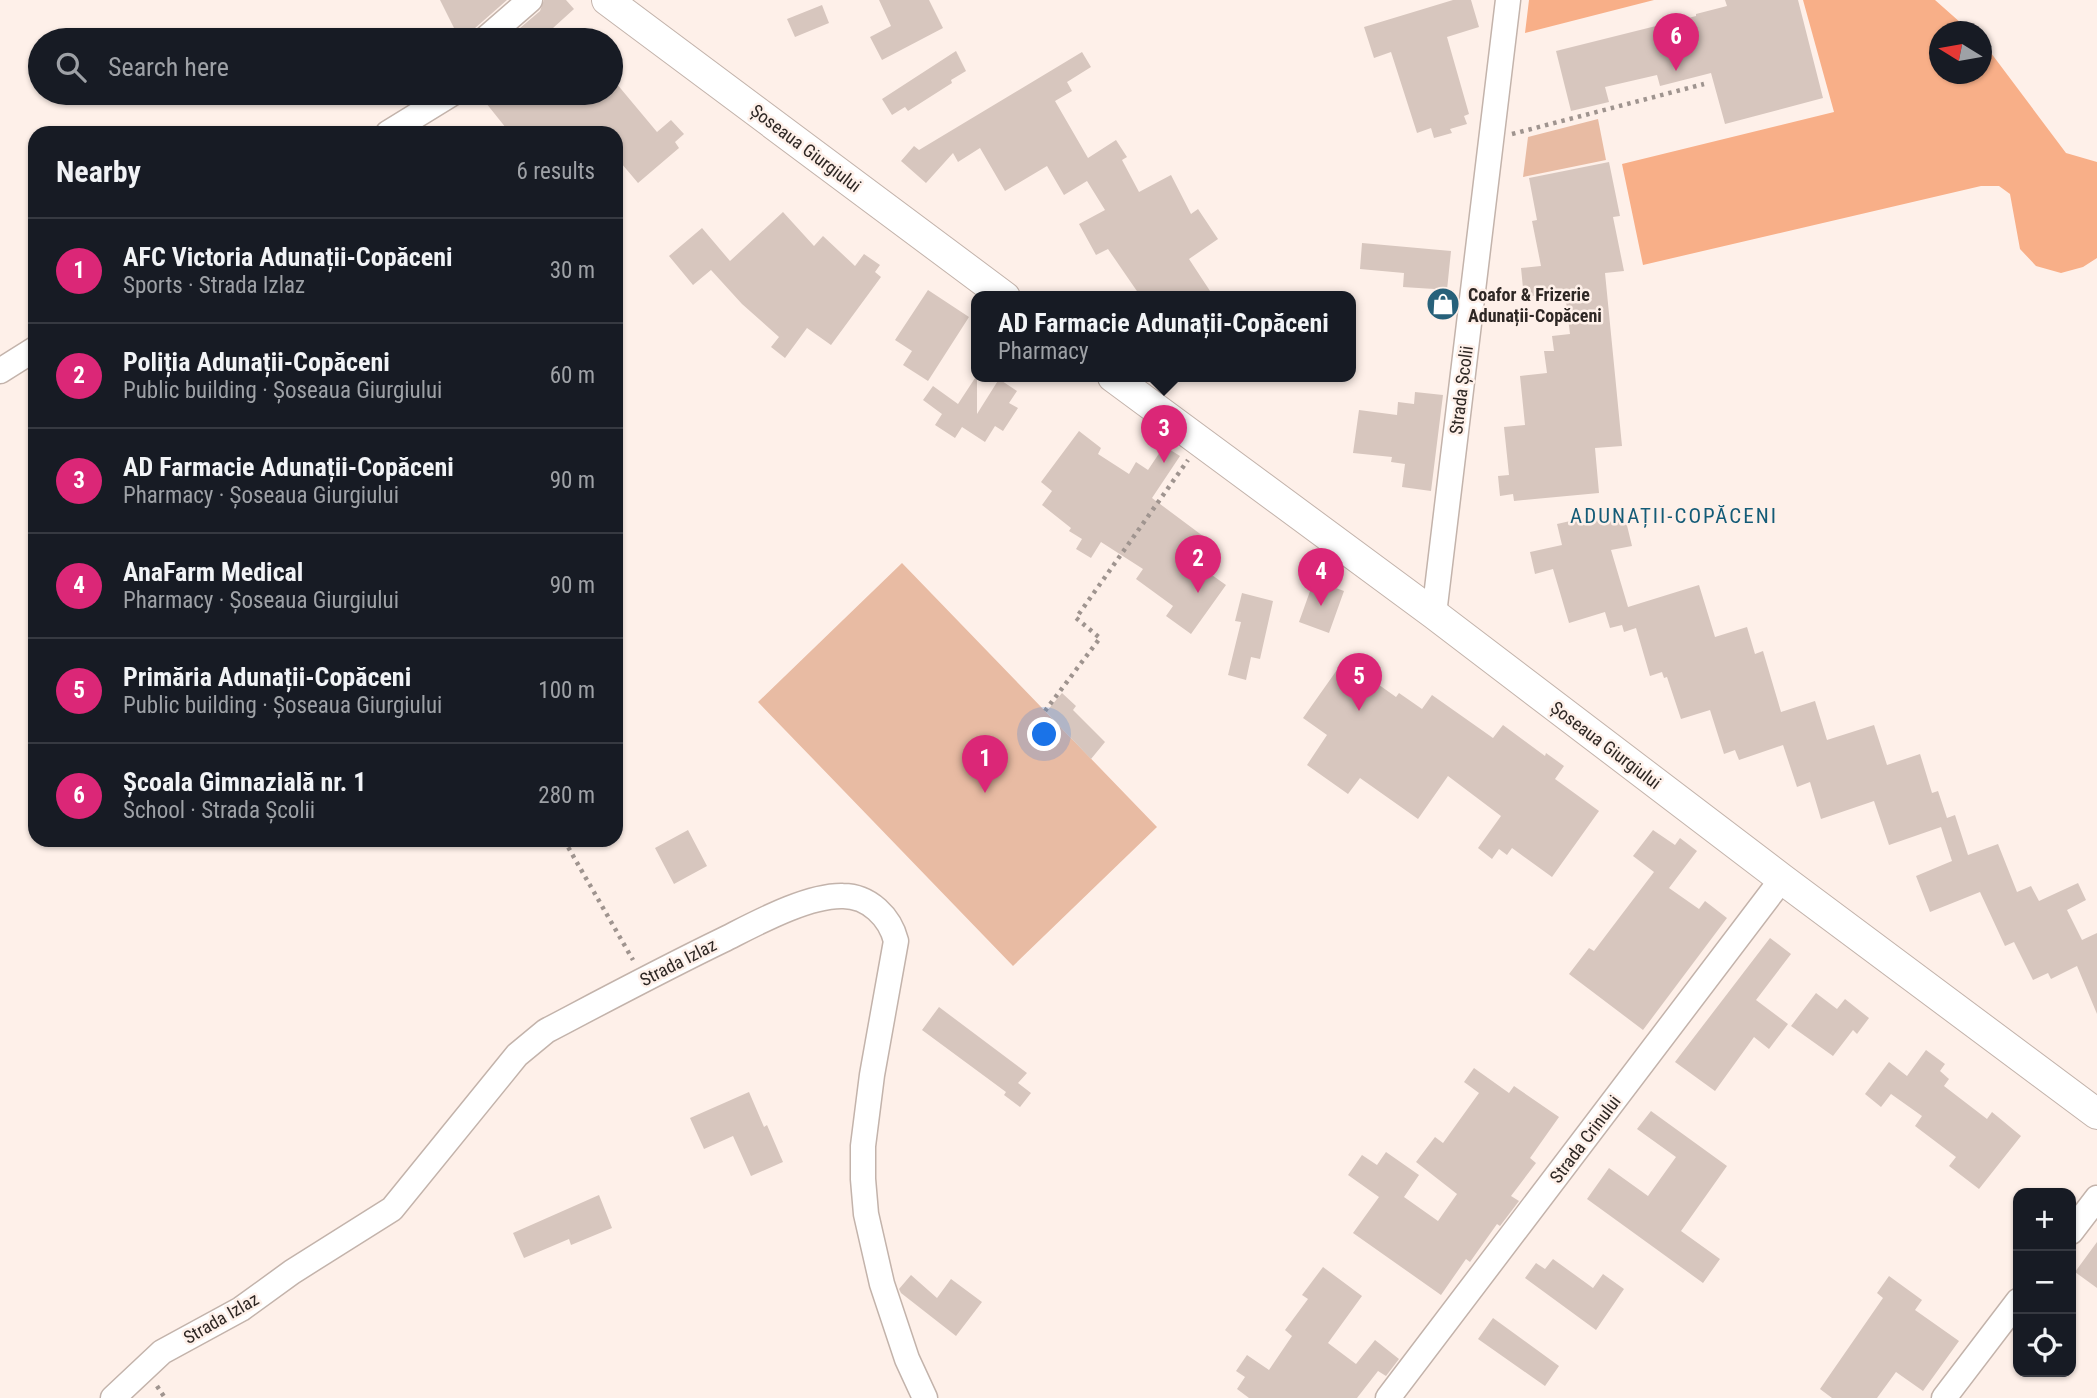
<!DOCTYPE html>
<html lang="en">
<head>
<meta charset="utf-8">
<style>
	:root { --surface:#171b24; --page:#20242c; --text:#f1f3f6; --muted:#9ea1a6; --line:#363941; --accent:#db2777 }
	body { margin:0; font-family:"Roboto Condensed",sans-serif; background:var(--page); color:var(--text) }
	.controls { position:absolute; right:21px; bottom:21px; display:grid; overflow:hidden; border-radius:14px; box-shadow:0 2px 5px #0004 }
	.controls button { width:63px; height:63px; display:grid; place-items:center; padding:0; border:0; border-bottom:2px solid var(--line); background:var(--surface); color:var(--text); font:35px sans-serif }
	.compass { position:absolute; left:1929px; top:21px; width:63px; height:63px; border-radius:50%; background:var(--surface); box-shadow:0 2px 5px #0004; rotate:281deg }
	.you { position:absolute; left:1045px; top:735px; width:24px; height:24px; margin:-18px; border:5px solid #fff; border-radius:50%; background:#1a73e8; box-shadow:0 0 0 10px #1a73e833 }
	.badge { display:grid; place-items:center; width:46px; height:46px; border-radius:50%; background:var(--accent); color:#fff; font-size:23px; font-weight:700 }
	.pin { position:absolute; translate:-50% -58px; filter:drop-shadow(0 2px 4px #0008) }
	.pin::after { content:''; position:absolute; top:37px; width:24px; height:21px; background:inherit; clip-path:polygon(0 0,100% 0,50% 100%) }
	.popup { position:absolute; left:971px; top:291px; width:385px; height:91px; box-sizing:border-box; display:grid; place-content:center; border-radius:14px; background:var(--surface); filter:drop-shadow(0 2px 5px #0005); font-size:23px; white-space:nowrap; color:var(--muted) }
	.popup b { font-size:26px; color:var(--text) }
	.popup::after { content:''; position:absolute; left:50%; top:100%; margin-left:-14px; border:14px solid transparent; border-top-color:var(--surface) }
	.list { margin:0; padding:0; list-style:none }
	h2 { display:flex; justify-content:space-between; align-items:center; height:91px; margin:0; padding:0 28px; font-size:30px }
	h2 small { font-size:23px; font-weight:400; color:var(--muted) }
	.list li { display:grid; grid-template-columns:46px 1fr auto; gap:21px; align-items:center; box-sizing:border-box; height:105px; padding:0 28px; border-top:2px solid var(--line) }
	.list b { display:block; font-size:26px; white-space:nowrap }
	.list p { margin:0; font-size:23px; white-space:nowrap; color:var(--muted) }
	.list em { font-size:23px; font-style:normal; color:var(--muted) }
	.icon { flex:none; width:38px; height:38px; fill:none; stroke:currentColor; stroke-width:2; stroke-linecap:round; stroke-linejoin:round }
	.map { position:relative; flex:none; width:2097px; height:1398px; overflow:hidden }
	.search { position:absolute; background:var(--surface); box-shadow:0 2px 5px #0004; left:28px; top:28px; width:595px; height:77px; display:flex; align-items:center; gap:18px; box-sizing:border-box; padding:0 24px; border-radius:38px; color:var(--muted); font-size:26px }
	.panel { position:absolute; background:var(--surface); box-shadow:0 2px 5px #0004; left:28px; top:126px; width:595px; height:721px; border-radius:21px }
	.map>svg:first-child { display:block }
	.green { fill:#e8bba3 }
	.forest { fill:#f8af88 }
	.building { fill:#d7c6be }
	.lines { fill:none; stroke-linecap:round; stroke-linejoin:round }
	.minor-casing { stroke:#c3b3ab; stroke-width:27 }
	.tertiary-casing { stroke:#c3b3ab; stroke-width:32 }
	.path { stroke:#9f948f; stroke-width:4.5; stroke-dasharray:3.5 5; stroke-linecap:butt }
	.minor { stroke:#fff; stroke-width:24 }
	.tertiary { stroke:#fff; stroke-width:30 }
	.labels { text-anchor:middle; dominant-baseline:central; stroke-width:5; stroke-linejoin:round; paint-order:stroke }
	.street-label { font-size:18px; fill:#2e2724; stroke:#fef0e9 }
	.poi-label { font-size:18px; font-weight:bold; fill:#2e2724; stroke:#fef0e9; text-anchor:start }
	.quarter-label { font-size:21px; letter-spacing:2px; fill:#145b77; stroke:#fef0e9 }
</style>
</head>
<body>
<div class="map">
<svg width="2097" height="1398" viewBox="0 0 2097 1398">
	<rect width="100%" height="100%" fill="#fef0e9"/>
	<path class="green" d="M1598 119 1606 160 1523 177 1528 137Z
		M902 563 1157 827 1013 966 758 702Z"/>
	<path class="forest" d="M1529 0H1654L1525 33Z
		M1803 0H1935L1970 31 1940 32V74H1982V41L2066 153 2097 162V258L2083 267 2061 273 2036 266 2020 249 2010 194 1999 186H1981L1643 265 1622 164 1834 112Z"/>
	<path class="building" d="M440 0H507L474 29 469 40H460Z
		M544 0H566L574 9 553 28 563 40H506L540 11Z
		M879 0H929L943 28 882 60 870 37 891 26Z
		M1453 0H1471L1479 27 1447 37 1469 114 1464 116 1467 124 1450 129 1452 133 1434 138 1431 128 1417 133 1391 52 1374 58 1364 27Z
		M1725 0H1798L1823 98 1725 124 1711 73 1660 86 1657 75 1605 87 1609 102 1571 111 1556 51 1696 16V14L1727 6Z
		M822 5 829 23 795 37 787 19Z
		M956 51 966 71 951 80 952 83 908 111 905 107 892 115 882 99Z
		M1082 52 1091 67 1067 82 1072 91 1055 101 1088 158 1116 140 1127 157 1122 160 1139 192 1171 175 1191 214 1198 209 1218 239 1189 259 1214 297H1141L1108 249 1096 255 1079 224 1105 210 1087 181 1064 195 1047 166 1005 191 980 148 958 162 953 153 926 183 901 161 914 146 919 150Z
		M611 77 657 132 671 120 684 134 675 142 679 148 638 183 616 157V133H510L478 93H611Z
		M1609 162 1620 216 1613 217 1624 271 1605 273 1622 446 1595 448 1599 493 1514 501 1513 494 1500 496 1498 476 1509 475 1504 427 1525 425 1520 376 1547 373 1544 351H1554L1552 336 1570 334 1565 293 1531 296 1530 287 1523 288 1521 268 1541 266 1532 221 1537 220 1529 178Z
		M783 212 814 246 823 236 855 266 864 254 880 265 875 272 881 277 831 345 807 328 785 358 771 347 779 337 742 304 711 270 693 285 669 256 702 228 730 261Z
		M1362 243 1451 251 1447 290H1454L1451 319 1431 317 1434 289 1403 287 1404 273 1360 269Z
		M928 290 969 317 928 381 903 365 912 351 895 340Z
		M977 375V414L999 379 1017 391 1009 403 1018 408 1003 431 995 426 985 442 962 427 955 438 935 425 942 414 923 400 933 386 958 404Z
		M1415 392 1443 395 1431 491 1402 487 1405 464 1391 462 1392 457 1353 453 1359 410 1397 415 1398 402 1414 404Z
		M1079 431 1101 448 1098 454 1129 474 1136 462 1148 470 1164 446 1180 456 1152 498 1211 542 1195 563 1226 585 1191 634 1166 616 1173 606 1136 579 1143 569 1101 542 1091 558 1076 549 1082 539 1069 531 1071 528 1042 505 1052 491 1041 482Z
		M1623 509 1632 546 1611 550 1628 607 1699 585 1715 637 1747 627 1755 654 1763 651 1781 712 1815 701 1827 740 1874 725 1887 765 1920 754 1932 793 1938 791 1947 818 1955 815 1968 855 1998 844 2017 892 2031 886 2039 901 2078 883 2086 900 2067 910 2082 940 2097 933V1014L2077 966 2051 979 2048 973 2033 980 2014 942 2005 946 1980 892 1930 912 1916 876 1952 861 1941 827 1889 845 1874 801 1821 819 1810 782 1797 787 1783 745 1739 760 1735 750 1724 754 1710 710 1681 719 1667 677 1664 678 1662 672 1650 676 1636 628 1624 632 1622 625 1610 628 1605 612 1569 623 1553 569 1535 574 1530 552 1562 545 1557 524Z
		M1314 580 1344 591 1329 633 1299 622Z
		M1242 593 1273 601 1260 659 1251 657 1246 680 1228 675 1241 622 1235 621Z
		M1344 660 1396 697 1399 693 1422 709 1432 695 1493 738 1503 725 1545 756 1546 753 1564 766 1555 779 1599 811 1552 877 1512 848 1507 855 1499 849 1492 859 1478 848 1501 816 1448 776 1418 819 1360 778 1348 794 1307 765 1327 735 1303 718Z
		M1062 693 1076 706 1073 710 1105 742 1091 759 1046 712Z
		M688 830 707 866 674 884 655 848Z
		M1653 830 1675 845 1680 838 1697 851 1669 888 1699 909 1705 901 1727 918 1643 1030 1569 974 1589 948 1594 951 1654 872 1633 856Z
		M1770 938 1791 954 1756 1000 1788 1024 1769 1049 1754 1037 1715 1091 1675 1062Z
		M1816 993 1837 1009 1845 999 1869 1018 1857 1034 1853 1030 1833 1056 1791 1026Z
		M939 1007 1027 1073 1018 1083 1031 1093 1020 1107 1004 1095 1006 1092 922 1030Z
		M1926 1050 1945 1064 1940 1071 1949 1079 1944 1086 1987 1119 1992 1112 2021 1136 1979 1189 1949 1166 1956 1157 1915 1126 1922 1116 1891 1094 1881 1107 1865 1094 1889 1062 1907 1076Z
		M1474 1068 1509 1093 1514 1086 1559 1117 1530 1158 1536 1163 1511 1196 1519 1201 1500 1226 1497 1224 1470 1262 1466 1259 1441 1295 1353 1233 1379 1197 1348 1175 1362 1155 1377 1165 1386 1152 1419 1175 1404 1197 1438 1221 1457 1194 1416 1162 1435 1137 1443 1143 1479 1093 1464 1082Z
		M749 1092 764 1127 767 1125 783 1162 751 1176 733 1136 704 1149 690 1118Z
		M1651 1111 1727 1166 1681 1231 1720 1259 1703 1283 1587 1199 1609 1168 1648 1196 1676 1157 1637 1129Z
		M599 1195 612 1228 571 1245 569 1239 524 1258 513 1233Z
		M2097 1242V1288L2075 1272Z
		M1553 1259 1593 1288 1603 1274 1624 1289 1596 1330 1525 1278 1536 1263 1545 1269Z
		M1323 1267 1362 1296 1328 1343 1356 1364 1375 1340 1399 1359 1386 1376 1378 1371 1357 1398H1249L1237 1389 1245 1377 1236 1371 1247 1355 1269 1370 1292 1336 1285 1330 1308 1299 1302 1295Z
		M911 1275 937 1298 951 1279 982 1302 956 1336 901 1293 899 1289Z
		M1889 1276 1922 1300 1915 1310 1959 1341 1923 1391 1896 1372 1877 1398H1832L1820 1389 1883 1298 1877 1293Z
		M1493 1318 1559 1366 1545 1386 1478 1339Z"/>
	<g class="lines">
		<defs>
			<path id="minor" d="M484 40 530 0
				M388 133 453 93
				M0 371 35 349
				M1434 614 1508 0
				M2071 1232 2097 1198
				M113 1398 162 1352 241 1309 292 1272 392 1209 517 1055 546 1031C605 1000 663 969 723 940 755 924 807 895 843 896 869 896 890 917 896 941L872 1075 863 1146V1179L866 1214 882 1284 907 1359 925 1398
				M1388 1398 1782 879
				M1944 1398 2018 1301"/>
			<path id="tertiary" d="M607 0 1005 297
				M1113 377 1434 614 1782 879 2097 1114"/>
		</defs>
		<use href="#minor" class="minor-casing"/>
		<use href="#tertiary" class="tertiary-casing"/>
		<path class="path" d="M1512 134 1704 84
			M1045 711 1100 638 1076 618 1188 460
			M564 840 633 960
			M157 1386 165 1398"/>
		<use href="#minor" class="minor"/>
		<use href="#tertiary" class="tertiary"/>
	</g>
	<defs>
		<symbol id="shop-disc" viewBox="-11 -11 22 22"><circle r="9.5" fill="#27617a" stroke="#fef0e9"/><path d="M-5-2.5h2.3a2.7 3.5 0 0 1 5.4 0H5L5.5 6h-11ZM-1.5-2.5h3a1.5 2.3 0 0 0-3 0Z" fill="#fff"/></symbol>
	</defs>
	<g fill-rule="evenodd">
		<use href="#shop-disc" x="1424" y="285" width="38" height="38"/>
	</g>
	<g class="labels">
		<g class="street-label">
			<text transform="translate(806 148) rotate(37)">Șoseaua Giurgiului</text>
			<text transform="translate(1461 390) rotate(-83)">Strada Școlii</text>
			<text transform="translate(1606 745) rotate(37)">Șoseaua Giurgiului</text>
			<text transform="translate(678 962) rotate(-27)">Strada Izlaz</text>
			<text transform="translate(1585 1139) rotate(-53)">Strada Crinului</text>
			<text transform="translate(221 1318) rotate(-30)">Strada Izlaz</text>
		</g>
		<g class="poi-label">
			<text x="1468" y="294">Coafor &amp; Frizerie<tspan x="1468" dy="21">Adunații-Copăceni</tspan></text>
		</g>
		<g class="quarter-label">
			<text x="1674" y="516">ADUNAȚII-COPĂCENI</text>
		</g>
	</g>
</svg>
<div class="controls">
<button>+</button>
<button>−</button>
<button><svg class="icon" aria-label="locate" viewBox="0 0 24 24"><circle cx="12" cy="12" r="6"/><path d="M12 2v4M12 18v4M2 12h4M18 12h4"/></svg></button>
</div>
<svg class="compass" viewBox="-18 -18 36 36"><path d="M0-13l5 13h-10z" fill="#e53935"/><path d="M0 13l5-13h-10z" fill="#9ea1a6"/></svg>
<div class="you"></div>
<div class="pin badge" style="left:985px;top:793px">1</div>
<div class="pin badge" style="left:1198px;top:593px">2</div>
<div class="pin badge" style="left:1164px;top:463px">3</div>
<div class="popup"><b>AD Farmacie Adunații-Copăceni</b>Pharmacy</div>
<div class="pin badge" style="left:1321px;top:606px">4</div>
<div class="pin badge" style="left:1359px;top:711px">5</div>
<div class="pin badge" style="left:1676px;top:71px">6</div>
<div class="search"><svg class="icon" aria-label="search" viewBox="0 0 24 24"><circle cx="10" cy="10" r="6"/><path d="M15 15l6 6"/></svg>Search here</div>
<section class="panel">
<h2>Nearby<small>6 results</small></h2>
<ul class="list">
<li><span class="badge">1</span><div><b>AFC Victoria Adunații-Copăceni</b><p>Sports · Strada Izlaz</p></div><em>30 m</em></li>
<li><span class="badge">2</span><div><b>Poliția Adunații-Copăceni</b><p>Public building · Șoseaua Giurgiului</p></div><em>60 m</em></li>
<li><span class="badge">3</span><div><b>AD Farmacie Adunații-Copăceni</b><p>Pharmacy · Șoseaua Giurgiului</p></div><em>90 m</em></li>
<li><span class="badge">4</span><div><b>AnaFarm Medical</b><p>Pharmacy · Șoseaua Giurgiului</p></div><em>90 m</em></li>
<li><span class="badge">5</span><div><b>Primăria Adunații-Copăceni</b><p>Public building · Șoseaua Giurgiului</p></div><em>100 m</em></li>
<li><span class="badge">6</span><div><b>Școala Gimnazială nr. 1</b><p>School · Strada Școlii</p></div><em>280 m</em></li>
</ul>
</section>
</div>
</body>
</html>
